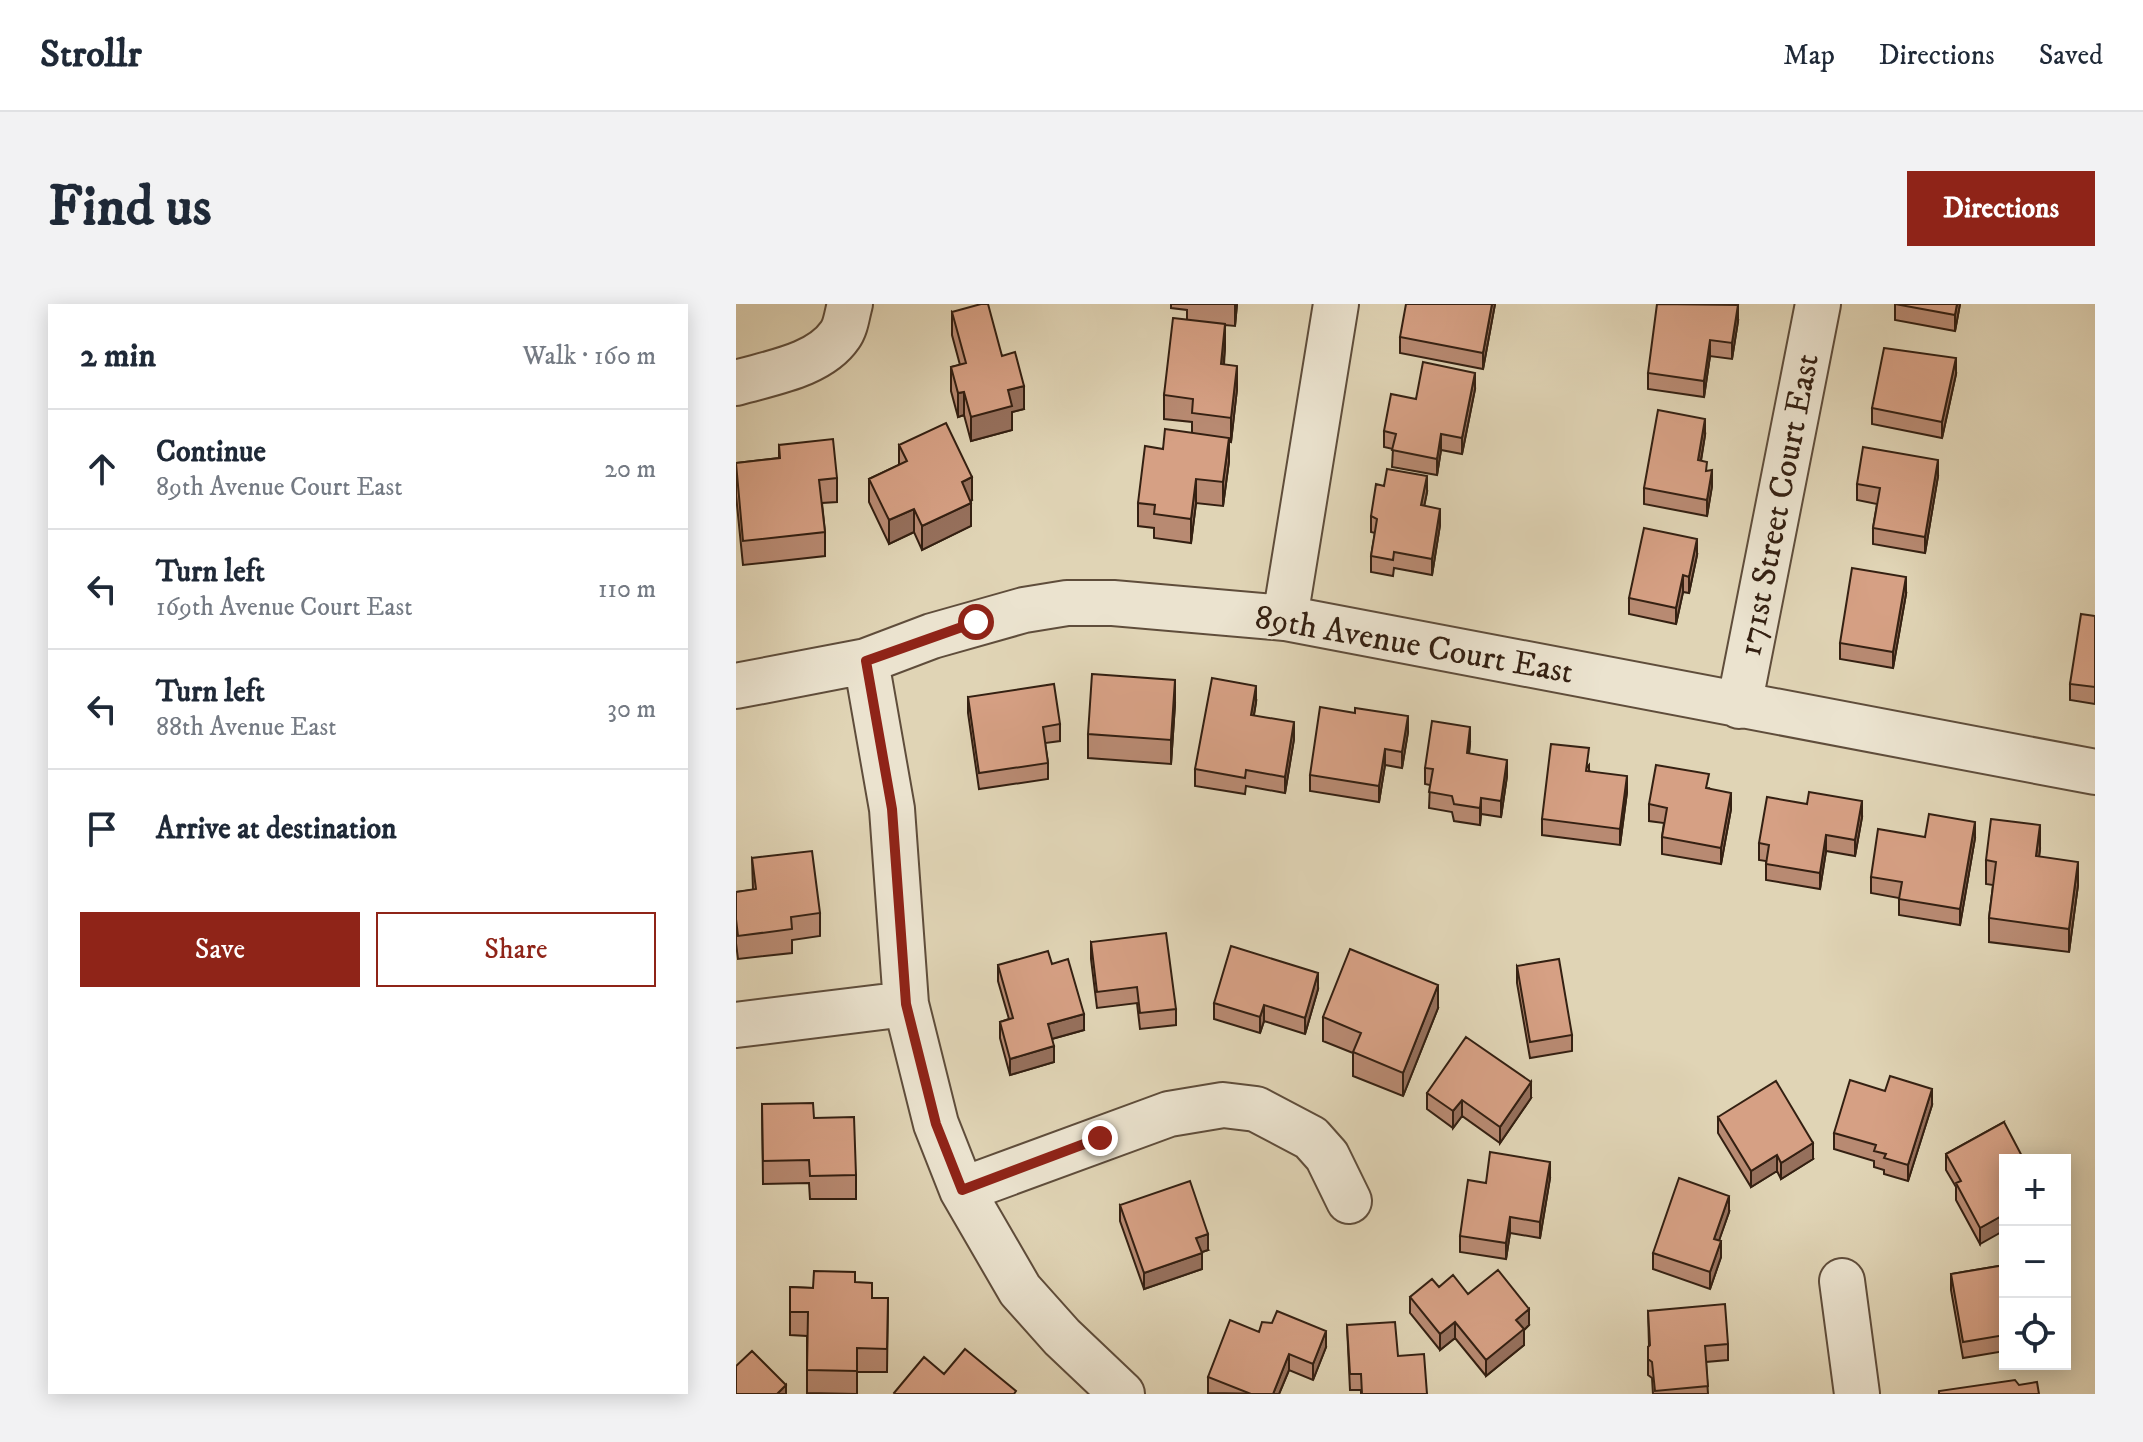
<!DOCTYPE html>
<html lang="en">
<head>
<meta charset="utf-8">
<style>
	:root { --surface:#fff; --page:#f2f2f3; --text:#1f2937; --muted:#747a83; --line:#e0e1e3; --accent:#8f2418 }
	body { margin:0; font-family:"IM FELL DW Pica",serif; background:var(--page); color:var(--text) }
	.controls { position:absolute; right:24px; bottom:24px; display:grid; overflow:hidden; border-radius:0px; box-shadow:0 4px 20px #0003 }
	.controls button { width:72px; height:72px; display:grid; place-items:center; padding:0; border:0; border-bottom:2px solid var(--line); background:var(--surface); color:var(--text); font:40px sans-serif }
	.stop { position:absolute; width:24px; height:24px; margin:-18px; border:6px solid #8f2418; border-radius:50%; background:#fff }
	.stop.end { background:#8f2418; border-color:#fff; box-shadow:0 2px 8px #0008 }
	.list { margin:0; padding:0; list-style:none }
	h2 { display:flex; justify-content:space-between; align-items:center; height:104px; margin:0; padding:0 32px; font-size:34px }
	h2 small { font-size:26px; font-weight:400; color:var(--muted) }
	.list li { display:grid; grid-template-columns:52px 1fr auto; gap:24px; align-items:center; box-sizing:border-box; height:120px; padding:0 32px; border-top:2px solid var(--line) }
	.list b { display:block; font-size:30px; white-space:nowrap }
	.list p { margin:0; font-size:26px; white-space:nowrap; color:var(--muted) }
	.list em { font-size:26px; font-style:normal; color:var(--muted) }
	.actions { display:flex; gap:16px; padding:24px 32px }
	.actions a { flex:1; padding:18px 0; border:2px solid var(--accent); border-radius:0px; text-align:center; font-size:28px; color:var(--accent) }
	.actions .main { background:var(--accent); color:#fff }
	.icon { flex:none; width:44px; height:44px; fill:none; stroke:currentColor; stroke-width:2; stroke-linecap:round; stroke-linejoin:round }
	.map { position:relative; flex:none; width:1359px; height:1090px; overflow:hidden; border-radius:0px }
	header { display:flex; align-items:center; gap:48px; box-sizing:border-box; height:112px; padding:0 40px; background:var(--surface); border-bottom:2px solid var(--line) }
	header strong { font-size:38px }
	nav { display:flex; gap:44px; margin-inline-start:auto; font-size:28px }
	.intro { display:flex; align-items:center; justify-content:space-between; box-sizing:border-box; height:192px; padding:0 48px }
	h1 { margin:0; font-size:56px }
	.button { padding:20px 36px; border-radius:0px; background:var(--accent); color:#fff; font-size:28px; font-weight:700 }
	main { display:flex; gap:48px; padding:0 48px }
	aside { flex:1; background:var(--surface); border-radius:0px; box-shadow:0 4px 20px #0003 }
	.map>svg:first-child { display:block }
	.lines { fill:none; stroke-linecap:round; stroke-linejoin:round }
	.minor-casing { stroke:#5f4d3b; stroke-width:48 }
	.minor { stroke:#ebe3cf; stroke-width:44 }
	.wall { fill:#b88a72; stroke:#342012; stroke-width:2 }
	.shaded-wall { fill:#96705c; stroke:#342012; stroke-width:2 }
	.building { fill:#d6a084; stroke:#342012; stroke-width:2 }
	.route { stroke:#8f2418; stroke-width:10 }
	.labels { text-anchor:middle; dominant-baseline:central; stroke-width:6; stroke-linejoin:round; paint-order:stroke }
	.street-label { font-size:34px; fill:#342012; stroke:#ebe3cf }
</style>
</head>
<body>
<header>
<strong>Strollr</strong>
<nav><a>Map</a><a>Directions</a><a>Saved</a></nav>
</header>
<div class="intro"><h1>Find us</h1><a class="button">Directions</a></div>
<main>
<aside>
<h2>2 min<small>Walk · 160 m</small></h2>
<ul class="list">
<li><svg class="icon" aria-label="ahead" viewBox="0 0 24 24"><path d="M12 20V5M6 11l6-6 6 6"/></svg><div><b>Continue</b><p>89th Avenue Court East</p></div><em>20 m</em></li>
<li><svg class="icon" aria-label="left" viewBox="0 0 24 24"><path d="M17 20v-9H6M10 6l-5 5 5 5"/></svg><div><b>Turn left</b><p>169th Avenue Court East</p></div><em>110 m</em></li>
<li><svg class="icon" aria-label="left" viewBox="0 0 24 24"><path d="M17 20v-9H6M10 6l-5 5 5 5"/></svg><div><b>Turn left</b><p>88th Avenue East</p></div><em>30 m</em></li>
<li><svg class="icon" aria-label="arrive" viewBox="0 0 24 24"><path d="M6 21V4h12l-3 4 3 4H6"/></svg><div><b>Arrive at destination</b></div></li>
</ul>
<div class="actions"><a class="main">Save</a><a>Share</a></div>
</aside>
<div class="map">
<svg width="1359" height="1090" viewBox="0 0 1359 1090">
	<rect width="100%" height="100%" fill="#e0d4b5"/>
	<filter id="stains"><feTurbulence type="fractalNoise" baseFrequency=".0025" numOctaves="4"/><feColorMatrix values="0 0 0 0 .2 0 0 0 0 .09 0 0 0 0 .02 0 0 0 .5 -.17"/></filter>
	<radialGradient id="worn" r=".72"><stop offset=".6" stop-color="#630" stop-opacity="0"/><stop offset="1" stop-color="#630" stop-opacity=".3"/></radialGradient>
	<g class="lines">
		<defs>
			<path id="minor" d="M0 79C33 69 83 62 104 31 110 23 111 10 114 0
				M549 314 600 0
				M130 357 156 505 170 700 200 820 226 886 284 986 326 1033 386 1090
				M0 382 130 357 196 332 288 306 331 299H377L549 314 1359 468
				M1003 402 1082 0
				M0 721 170 700
				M226 886 433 810 487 801 520 805 575 834 591 852 613 897
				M1106 977 1121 1090"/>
		</defs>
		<use href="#minor" class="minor-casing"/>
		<use href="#minor" class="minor"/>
	</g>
	<path class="wall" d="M435 0H501L499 22 489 21V43L488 61 501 85 495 138 493 137V157L487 202 460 199 455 239 418 234V224L402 222V199L427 145 456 129V118L428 115V91L451 15V6L435 4Z
		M759 0 747 65 664 49V33Z
		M1159 0H1224L1219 27 1159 16Z
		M216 8 266 52 288 105 276 108V126L235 137 228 111 222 113 215 87V63L224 61 216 31Z
		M1002 17 996 55 974 52 968 93 912 85V69Z
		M1220 70 1206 134 1136 120V104Z
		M739 85 726 150 705 146 701 171 656 163 657 145 648 143V127L680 95Z
		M969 131 965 157 976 182 971 212 908 200V184Z
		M43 141 101 174V198L86 199 89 228V252L7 261 0 191V159L43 154Z
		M163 141 236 196 235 197V222L186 246 178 228 153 240 133 198V175L163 161Z
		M1202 172 1189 249 1137 240V224L1141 200 1121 196V180Z
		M691 188 688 202 704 221 696 271 658 264 657 272 635 268V252L639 229 635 228V212Z
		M961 251 953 289 947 288 940 320 893 310V294Z
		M1170 290 1157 364 1104 355V339Z
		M1359 312V400L1334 396V380Z
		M232 393 324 420V437L309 439 312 459V475L243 485 232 409Z
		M520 398 518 411 558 435 549 489 510 482 509 490 459 482V465Z
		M439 400 435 460 352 454V430Z
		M619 409 672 428 666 464 649 461 643 498 574 487V471Z
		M734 439 733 450 771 472 765 513 745 510 744 521 718 517 716 508 693 504 694 481 689 480V464Z
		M853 461V467L891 488 884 541 806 531V515Z
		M973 484 995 505 985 560 926 550V533L928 519 913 517V500Z
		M1126 513 1119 552 1090 547 1084 585 1030 576V557L1023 556V539Z
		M1189 533 1239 534 1224 621 1163 611V594L1135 589V573Z
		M1304 545 1303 553 1342 581 1333 648 1253 638V614L1257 581 1250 580V556Z
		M16 554 84 609V632L56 636V649L2 655 0 639V588L17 586Z
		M355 638 440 705V721L404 725 401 699 361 704 355 655Z
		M316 660 348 726 316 735 318 758 274 771 264 734V718L273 715 262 677V661Z
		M781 662 836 731V747L794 754 781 679Z
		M582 685 569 730 528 717 524 729 478 715V699Z
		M702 704 667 792 617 772V749L587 737V713Z
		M691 789 795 794 764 839 726 812 717 824 691 805Z
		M26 800 78 814 120 871V895H74L73 879 27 880Z
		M1196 801 1172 877 1148 870V866L1138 863V857L1098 845V829Z
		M982 813 1077 855 1045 875 1041 867 1015 883 982 829Z
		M1268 818 1244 940 1220 896V883L1210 866V850Z
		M814 874 804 934 774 929 770 955 724 948V932L750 879Z
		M384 901 472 946 466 948V965L408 985 384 917Z
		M993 908 983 936 985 953 974 985 917 965V949Z
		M1269 961V1047L1227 1054 1215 986V970Z
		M119 978 136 994H152L151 1068H121V1090L71 1089V1032L54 1031V983L77 984Z
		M703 983 732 990 793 1021 788 1026V1041L750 1072 719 1034 704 1046 674 1009V993Z
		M912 1007 992 1040V1056L970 1058 972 1090H917L916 1074 912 1071V1043L913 1042Z
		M611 1021 662 1052 691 1090H625V1086H614Z
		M523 1028 590 1043 577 1076 553 1066 543 1090 472 1089V1073Z"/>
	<path class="shaded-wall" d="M499 0H501L499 22Z
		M756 0H759L747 65V49Z
		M1221 0H1224L1219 27V11Z
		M1002 1V17L996 55V39Z
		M489 20V43L485 84V60Z
		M974 36V52L968 93V77Z
		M1220 54V70L1206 134V118Z
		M501 62V85L495 138V114Z
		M739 69V85L726 150V134Z
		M288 82V105L276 108V126L235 137V113L272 86Z
		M228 88V111L222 113V89Z
		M969 115V131L962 173V156Z
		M705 130V146L701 171V155Z
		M493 134V157L487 202V178Z
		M1202 156V172L1189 249V233Z
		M976 166V182L971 212V196Z
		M691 172V188L685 218V201Z
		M236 173V196L226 201V178Z
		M460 175V199L455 239V215Z
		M235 199V222L186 246V222Z
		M178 205V228L153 240V216Z
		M704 205V221L696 271V255Z
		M961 235V251L953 289V273Z
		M947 271V288L940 320V304Z
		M1170 273V290L1157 364V348Z
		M439 376V400L435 460V436Z
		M520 382V398L515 427V411Z
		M672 412V428L666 464V448Z
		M558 418V435L549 489V473Z
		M734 423V439L731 466V449Z
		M649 445V461L643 498V482Z
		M771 456V472L765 513V497Z
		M891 472V488L884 541V525Z
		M995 489V505L985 560V544Z
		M745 494V510L744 521V504Z
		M1126 497V513L1119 552V536Z
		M1239 518V534L1224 621V605Z
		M1304 521V545L1300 576V552Z
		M1090 531V547L1084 585V569Z
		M1342 558V581L1333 648V625Z
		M582 669V685L569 730V714Z
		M702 681V704L667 792V769Z
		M528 701V717L524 729V713Z
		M348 710V726L312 736V720Z
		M318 742V758L274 771V755Z
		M795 778V794L764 839V823Z
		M1196 785V801L1172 877V861Z
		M726 796V812L717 824V807Z
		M1077 839V855L1045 875V859Z
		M1041 851V867L1015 883V867Z
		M814 858V874L804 934V918Z
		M993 892V908L978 951V935Z
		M1269 910V926L1244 940V924Z
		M774 913V929L770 955V939Z
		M472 930V946L460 950V934Z
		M985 937V953L974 985V968Z
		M466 949V965L408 985V969Z
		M793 1005V1021L788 1026V1041L750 1072V1056L780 1016Z
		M719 1018V1034L704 1046V1030Z
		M590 1027V1043L577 1076V1060Z
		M553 1050V1066L543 1090H537Z
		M50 1081V1090H41Z"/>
	<path class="building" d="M245 0H252L266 52 279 48 288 82 272 86 276 102 235 113 228 88 222 89 215 63 230 59 216 8Z
		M670 0H756L747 49 664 33Z
		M921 0 1002 1 996 39 974 36 968 77 912 69Z
		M1159 0H1221L1219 11Z
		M437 14 489 20 485 60 501 62 495 114 456 109 457 95 428 91Z
		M1148 44 1220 54 1206 118 1136 104Z
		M687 58 739 69 726 134 705 130 701 155 656 146 660 130 648 127 655 90 680 95Z
		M922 106 969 115 962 156 971 158 970 167 976 166 971 196 908 184Z
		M210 119 236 173 226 178 235 199 186 222 178 205 153 216 133 175 171 157 163 141Z
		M429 125 493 134 487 178 460 175 455 215 418 210 419 201 402 199 409 142 427 145Z
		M97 135 101 174 83 176 89 228 7 237 0 159 44 154 43 141Z
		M1127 143 1202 156 1189 233 1137 224 1144 184 1121 180Z
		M651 165 691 172 685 201 704 205 696 255 658 248 657 256 635 252 641 215 635 212 640 180 648 182Z
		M908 224 961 235 953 273 947 271 940 304 893 294Z
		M1116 264 1170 273 1157 348 1104 339Z
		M1345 310 1359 312V383L1334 380Z
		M356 370 439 376 435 436 352 430Z
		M476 374 520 382 515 411 558 418 549 473 510 466 509 474 459 465Z
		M318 380 324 420 307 423 312 459 243 469 232 393Z
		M584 403 619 409V404L672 412 666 448 649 445 643 482 574 471Z
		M696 417 734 423 731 449 771 456 765 497 745 494 744 504 718 500 716 492 693 488 697 465 689 464Z
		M815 440 853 444 850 467 891 472 884 525 806 515Z
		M920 461 973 470 970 484 995 489 985 544 926 533 931 504 913 500Z
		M1073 488 1126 497 1119 536 1090 531 1084 569 1030 560 1033 541 1023 539 1031 493 1071 500Z
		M1193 510 1239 518 1224 605 1163 595 1166 578 1135 573 1142 525 1189 533Z
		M1255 515 1304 521 1300 552 1342 558 1333 625 1253 614 1260 558 1250 556Z
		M76 547 84 609 55 613 56 625 2 632 0 615V588L20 585 16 554Z
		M430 629 440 705 404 709 401 683 361 688 355 638Z
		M495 642 582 669 569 714 528 701 524 713 478 699Z
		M614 645 702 681 667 769 617 748 625 729 587 713Z
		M312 647 316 660 332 655 348 710 312 720 318 742 274 755 264 718 277 714 262 661Z
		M823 655 836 731 794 738 781 662Z
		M730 733 795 778 764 823 726 796 717 807 691 789Z
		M1154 772 1196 785 1172 861 1148 854 1150 850 1138 847 1140 841 1098 829 1114 776 1149 787Z
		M1040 777 1077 839 1045 859 1041 851 1015 867 982 813Z
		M77 799 78 814 118 813 120 871 74 872 73 856 27 857 26 800Z
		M1268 818 1288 856H1269V910L1244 924 1220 879 1225 877 1210 850Z
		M754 848 814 858 804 918 774 913 770 939 724 932 732 876 750 879Z
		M943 874 993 892 978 935 985 937 974 968 917 949Z
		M454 877 472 930 460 934 466 949 408 969 384 901Z
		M1269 961V1031L1227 1038 1215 970Z
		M762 966 793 1005 780 1016 788 1025 750 1056 719 1018 704 1030 674 993 696 975 703 983 717 971 732 990Z
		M78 967 119 968V978L136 979V994H152L151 1045 121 1044V1067L71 1066 72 1008H54V983L77 984Z
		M989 1000 992 1040 969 1042 972 1082 919 1087 916 1058 912 1055V1043L914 1041 912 1007Z
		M541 1007 590 1027 577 1060 553 1050 537 1090H515L472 1073 494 1016 523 1028 526 1018 536 1019Z
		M659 1018 662 1052 688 1050 691 1090H626L625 1070H614L611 1021Z
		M229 1045 280 1087 278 1090H159L158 1089 188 1053 208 1070Z
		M16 1047 50 1081 41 1090H0V1062Z
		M1279 1076 1283 1081 1301 1078 1303 1090H1203V1087Z"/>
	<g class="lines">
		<path class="route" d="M240 318 130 357 156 505 170 700 200 820 226 886 364 834"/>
	</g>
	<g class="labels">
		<g class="street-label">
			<text transform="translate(1043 201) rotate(-79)">171st Street Court East</text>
			<text transform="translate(678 341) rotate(10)">89th Avenue Court East</text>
		</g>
	</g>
	<rect width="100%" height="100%" filter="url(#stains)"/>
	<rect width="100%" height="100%" fill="url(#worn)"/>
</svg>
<div class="controls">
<button>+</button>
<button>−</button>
<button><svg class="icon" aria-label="locate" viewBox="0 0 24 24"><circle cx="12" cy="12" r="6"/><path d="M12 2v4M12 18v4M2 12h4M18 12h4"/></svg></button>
</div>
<div class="stop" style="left:240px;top:318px"></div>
<div class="stop end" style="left:364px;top:834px"></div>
</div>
</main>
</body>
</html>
